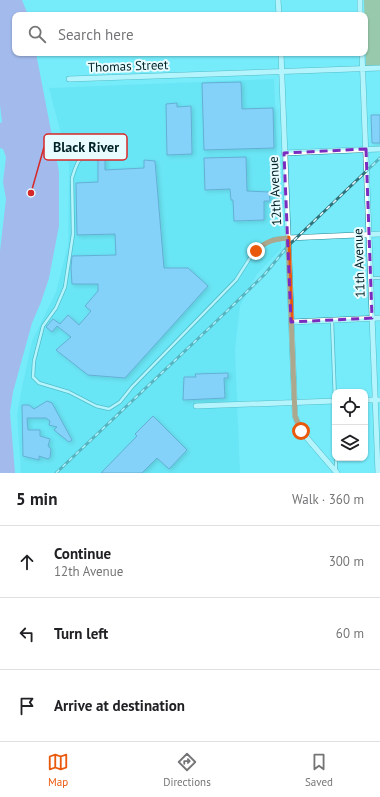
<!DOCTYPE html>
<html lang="en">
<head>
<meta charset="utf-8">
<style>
	:root { --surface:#fff; --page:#f6f6f6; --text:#202124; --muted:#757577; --line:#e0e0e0; --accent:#ea580c }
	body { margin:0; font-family:"PT Sans",sans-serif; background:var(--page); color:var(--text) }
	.controls { position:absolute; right:12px; bottom:12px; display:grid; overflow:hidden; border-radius:8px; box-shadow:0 1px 3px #0004 }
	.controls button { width:36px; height:36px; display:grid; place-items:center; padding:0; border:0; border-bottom:1px solid var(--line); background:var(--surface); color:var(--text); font:20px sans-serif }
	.stop { position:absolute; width:12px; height:12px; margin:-9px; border:3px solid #ea580c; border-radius:50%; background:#fff }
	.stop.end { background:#ea580c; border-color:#fff; box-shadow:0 1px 4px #0008 }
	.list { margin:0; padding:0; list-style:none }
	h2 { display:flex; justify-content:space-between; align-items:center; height:52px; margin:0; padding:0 16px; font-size:17px }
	h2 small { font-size:13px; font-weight:400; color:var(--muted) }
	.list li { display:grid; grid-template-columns:26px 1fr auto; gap:12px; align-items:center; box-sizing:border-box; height:72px; padding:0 16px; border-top:1px solid var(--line) }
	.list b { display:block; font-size:15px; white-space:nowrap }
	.list p { margin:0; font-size:13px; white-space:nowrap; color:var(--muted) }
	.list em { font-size:13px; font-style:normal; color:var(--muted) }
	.icon { flex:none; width:22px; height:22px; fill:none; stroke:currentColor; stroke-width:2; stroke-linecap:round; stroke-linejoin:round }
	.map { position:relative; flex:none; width:380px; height:473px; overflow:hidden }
	.search { position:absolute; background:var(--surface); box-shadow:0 1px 3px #0004; left:12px; right:12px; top:12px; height:44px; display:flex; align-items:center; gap:10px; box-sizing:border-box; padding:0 14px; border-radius:8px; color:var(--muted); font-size:15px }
	.sheet { height:268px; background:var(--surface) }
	nav { display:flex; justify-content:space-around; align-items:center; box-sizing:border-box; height:56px; border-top:1px solid var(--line); background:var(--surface); font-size:11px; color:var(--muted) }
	nav a { display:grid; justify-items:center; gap:2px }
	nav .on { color:var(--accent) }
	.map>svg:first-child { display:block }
	.built { fill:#5adff0 }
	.green { fill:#c2a04e }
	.water { fill:#da7fdb }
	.building { fill:#95b2f9; stroke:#4e67a8; filter:url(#shadow) }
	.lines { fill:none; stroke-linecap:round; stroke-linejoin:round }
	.lane-casing { stroke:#288590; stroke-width:4 }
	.street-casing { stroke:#288590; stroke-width:6 }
	.lane { stroke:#fff; stroke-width:2.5 }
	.street { stroke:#fff; stroke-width:5 }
	.rail-casing { stroke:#2f727b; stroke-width:3 }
	.rail { stroke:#e8fcff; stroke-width:1.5; stroke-dasharray:4.5; stroke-linecap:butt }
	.route { stroke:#ea580c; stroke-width:5 }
	.marked { fill:none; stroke:#7b2cbf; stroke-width:3; stroke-dasharray:8 5; stroke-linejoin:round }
	.labels { text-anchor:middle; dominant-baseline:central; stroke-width:4; stroke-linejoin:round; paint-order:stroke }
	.street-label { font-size:13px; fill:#002227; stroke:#e8fcff }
	.leader { fill:none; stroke:#d62828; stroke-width:1.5 }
	.callout-dot { fill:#d62828; stroke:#e8fcff; stroke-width:1.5 }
	.callout { fill:#e8fcff; stroke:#d62828; stroke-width:1.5 }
	.callout-label { font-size:14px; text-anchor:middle; font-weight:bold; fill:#002227 }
</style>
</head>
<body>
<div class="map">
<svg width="380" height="473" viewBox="0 0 380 473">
	<defs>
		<filter id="shadow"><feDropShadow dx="2" dy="1.5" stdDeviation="2" flood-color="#0004"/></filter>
	</defs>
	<rect width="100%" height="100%" fill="#77ebfa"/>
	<path class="built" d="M274 79 281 249 257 274 240 306 235 350 240 473H21L17 415 22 387 32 341 56 292 68 245 69 165 49 88Z"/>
	<path class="green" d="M364 0H380V65L366 66Z"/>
	<path class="water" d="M0 0H22L28 15H15V53H36L59 172V226L49 278 41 302 32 323 13 392 10 412 15 473H0V251L6 199 3 182 6 157 3 149 0 148V123L2 122 0 105Z"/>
	<path class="building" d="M241 82 242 109 273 108 274 148 204 150 202 83Z
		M177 103V107L191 106 192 154 167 155 166 104Z
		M371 115H380V143H372Z
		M105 156V170L144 168V160L155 161 164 268H188L208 286 125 378 88 375 56 350 71 337 57 326 52 332 46 327 53 319 60 324 68 315 79 325 91 311 85 306 98 291V284H72L71 268 72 256 116 255 115 234 77 235 76 183 98 182V157Z
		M246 157 247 191 269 192 270 201H264V220L234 221 233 200H231L230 189 205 190 204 158Z
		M228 373V378H224L225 398 183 400 184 377H196L195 374Z
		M47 401 52 403 72 440 69 442 54 430 57 427 49 425 50 421 46 418H27L28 430H40V436L50 439 48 446 51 449 50 457 48 459 39 456V460L23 456 22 405H29L34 409Z
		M153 416 187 450 169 469 157 458 142 473H101L137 436 135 434Z"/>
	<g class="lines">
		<defs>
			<path id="lane" d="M116 136 95 144 78 162 75 169 72 178 73 234 65 287 56 308 43 326 34 361 33 377 39 383 69 392 96 406 109 409 120 402 132 387 236 280 250 258 261 246 274 239 288 238
				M371 278H380
				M332 321 335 400
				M336 458V471"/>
			<path id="street" d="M278 0 279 15
				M360 0V15
				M281 53 295 416 301 431 337 473
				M362 53 378 473
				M69 79 380 68
				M284 153 380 149
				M288 238 380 234
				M291 322 380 318
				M365 400H380
				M196 406 335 401"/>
		</defs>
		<use href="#lane" class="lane-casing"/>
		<use href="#street" class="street-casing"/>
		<use href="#lane" class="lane"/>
		<use href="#street" class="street"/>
		<defs>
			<path id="rail" d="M56 473 224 314 264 275 288 246 380 158"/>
		</defs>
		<use href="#rail" class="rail-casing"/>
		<use href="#rail" class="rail"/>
	</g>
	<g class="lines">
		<path class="route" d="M256 251C266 241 274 239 288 238L295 416 301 431"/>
	</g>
	<path d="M0 0H380V473H0ZM366 149 372 318 291 322 284 153Z" fill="#77ebfa" fill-opacity=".55" fill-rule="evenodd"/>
	<path class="marked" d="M366 149 372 318 291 322 284 153Z"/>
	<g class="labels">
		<g class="street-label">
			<text transform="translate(128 66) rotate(-2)">Thomas Street</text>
			<text transform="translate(275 191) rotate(-93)">12th Avenue</text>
			<text transform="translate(359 263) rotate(-92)">11th Avenue</text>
		</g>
	</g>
	<path class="leader" d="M31 193L44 147"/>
	<circle class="callout-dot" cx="31" cy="193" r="4"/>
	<rect class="callout" x="44" y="134" width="83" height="26" rx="4"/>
	<g class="callout-label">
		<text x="86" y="152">Black River</text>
	</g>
</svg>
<div class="controls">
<button><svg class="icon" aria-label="locate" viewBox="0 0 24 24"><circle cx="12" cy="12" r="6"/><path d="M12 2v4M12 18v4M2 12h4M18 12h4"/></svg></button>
<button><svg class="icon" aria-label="layers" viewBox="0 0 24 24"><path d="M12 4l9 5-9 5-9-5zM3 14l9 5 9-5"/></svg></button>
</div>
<div class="stop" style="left:301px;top:431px"></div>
<div class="stop end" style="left:256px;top:251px"></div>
<div class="search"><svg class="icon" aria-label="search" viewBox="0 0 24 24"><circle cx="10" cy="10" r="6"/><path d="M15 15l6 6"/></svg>Search here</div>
</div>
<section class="sheet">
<h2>5 min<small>Walk · 360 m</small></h2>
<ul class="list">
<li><svg class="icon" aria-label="ahead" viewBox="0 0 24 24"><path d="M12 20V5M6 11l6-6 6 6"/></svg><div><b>Continue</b><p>12th Avenue</p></div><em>300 m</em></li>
<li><svg class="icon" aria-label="left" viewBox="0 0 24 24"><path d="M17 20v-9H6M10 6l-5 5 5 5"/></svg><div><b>Turn left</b></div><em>60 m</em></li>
<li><svg class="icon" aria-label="arrive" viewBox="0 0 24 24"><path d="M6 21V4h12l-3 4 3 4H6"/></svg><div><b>Arrive at destination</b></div></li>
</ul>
</section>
<nav>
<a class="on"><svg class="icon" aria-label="map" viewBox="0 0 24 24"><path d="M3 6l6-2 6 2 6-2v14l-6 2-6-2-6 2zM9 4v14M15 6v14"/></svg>Map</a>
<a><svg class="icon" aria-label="directions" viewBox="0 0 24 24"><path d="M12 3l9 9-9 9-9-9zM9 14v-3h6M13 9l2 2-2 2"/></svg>Directions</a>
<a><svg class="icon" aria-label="saved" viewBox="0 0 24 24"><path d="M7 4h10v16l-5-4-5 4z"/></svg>Saved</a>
</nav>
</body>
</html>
